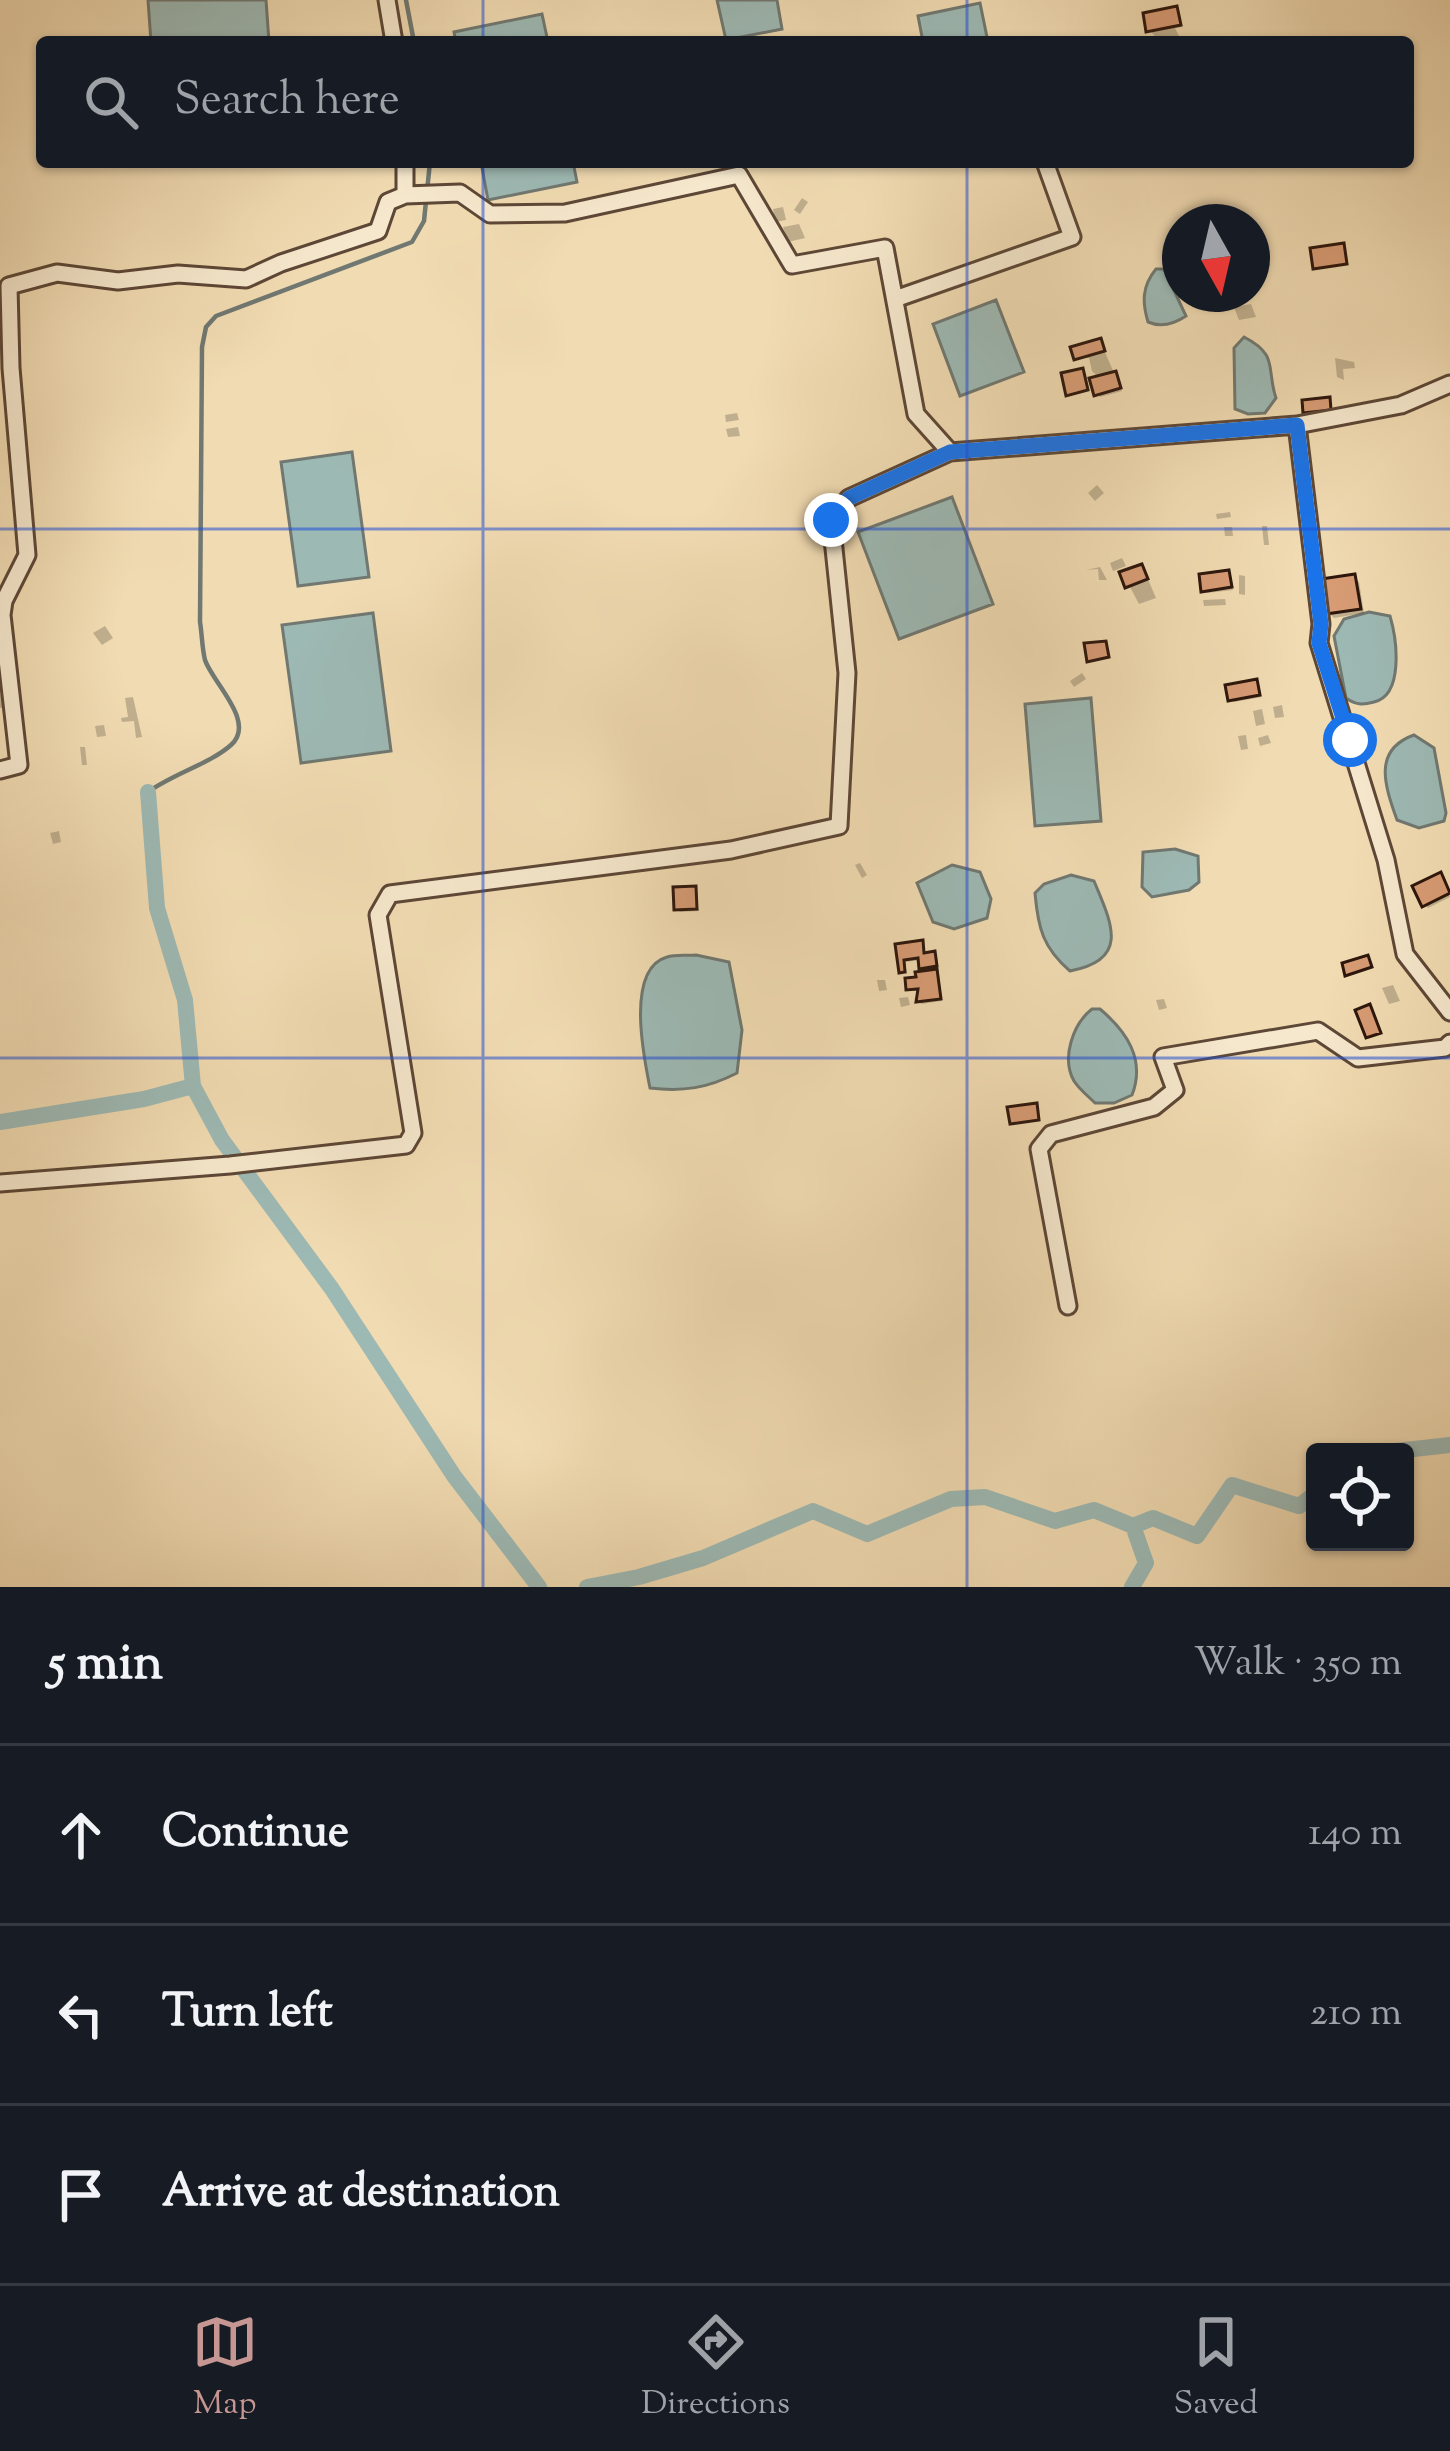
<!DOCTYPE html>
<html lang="en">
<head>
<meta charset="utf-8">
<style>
	:root { --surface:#171b24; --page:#20242c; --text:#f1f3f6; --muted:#9ea1a6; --line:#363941; --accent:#c59692 }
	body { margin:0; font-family:"Sorts Mill Goudy",serif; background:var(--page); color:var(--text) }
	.controls { position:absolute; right:36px; bottom:36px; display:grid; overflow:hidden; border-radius:12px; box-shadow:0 3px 9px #0004 }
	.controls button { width:108px; height:108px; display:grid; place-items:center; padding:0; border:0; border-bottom:3px solid var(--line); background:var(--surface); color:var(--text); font:60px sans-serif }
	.compass { position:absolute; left:1162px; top:204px; width:108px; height:108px; border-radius:50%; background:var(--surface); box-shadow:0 3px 9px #0004; rotate:172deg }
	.stop { position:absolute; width:36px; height:36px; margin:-27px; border:9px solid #1a73e8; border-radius:50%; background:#fff }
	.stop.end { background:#1a73e8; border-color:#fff; box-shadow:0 3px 12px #0008 }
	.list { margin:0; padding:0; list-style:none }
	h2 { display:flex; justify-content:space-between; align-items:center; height:156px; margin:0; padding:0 48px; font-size:51px }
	h2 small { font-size:39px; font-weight:400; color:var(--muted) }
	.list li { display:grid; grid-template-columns:78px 1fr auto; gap:36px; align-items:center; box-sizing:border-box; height:180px; padding:0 48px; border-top:3px solid var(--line) }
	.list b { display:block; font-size:45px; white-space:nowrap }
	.list em { font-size:39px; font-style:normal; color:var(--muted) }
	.icon { flex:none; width:66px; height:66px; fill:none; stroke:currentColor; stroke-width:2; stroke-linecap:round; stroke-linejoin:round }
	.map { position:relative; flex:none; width:1450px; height:1587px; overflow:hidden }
	.search { position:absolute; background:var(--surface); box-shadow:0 3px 9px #0004; left:36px; right:36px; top:36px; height:132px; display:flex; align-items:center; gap:30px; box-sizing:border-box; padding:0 42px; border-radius:12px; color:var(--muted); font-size:45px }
	.sheet { height:696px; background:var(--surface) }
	nav { display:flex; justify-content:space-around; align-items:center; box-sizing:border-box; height:168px; border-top:3px solid var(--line); background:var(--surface); font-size:33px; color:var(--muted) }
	nav a { display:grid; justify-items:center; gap:6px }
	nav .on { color:var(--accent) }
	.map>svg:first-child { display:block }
	.water { fill:#9db9b4; stroke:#707871; stroke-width:3 }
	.shadow { fill:#0003 }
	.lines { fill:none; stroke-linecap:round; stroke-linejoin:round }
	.stream { stroke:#707871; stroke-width:4.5 }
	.canal { stroke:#9db9b4; stroke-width:16 }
	.building { fill:#d89c75; stroke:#2c160c; stroke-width:3 }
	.minor-casing { stroke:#5d4736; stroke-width:21 }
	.minor { stroke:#f6e8cd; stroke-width:15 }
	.route { stroke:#1a73e8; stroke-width:15 }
	.grid { fill:none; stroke:#1d4ed8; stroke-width:3; stroke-opacity:0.55 }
</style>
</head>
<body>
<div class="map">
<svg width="1450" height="1587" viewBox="0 0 1450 1587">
	<rect width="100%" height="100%" fill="#f1dbb2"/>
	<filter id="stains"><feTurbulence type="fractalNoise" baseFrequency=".00167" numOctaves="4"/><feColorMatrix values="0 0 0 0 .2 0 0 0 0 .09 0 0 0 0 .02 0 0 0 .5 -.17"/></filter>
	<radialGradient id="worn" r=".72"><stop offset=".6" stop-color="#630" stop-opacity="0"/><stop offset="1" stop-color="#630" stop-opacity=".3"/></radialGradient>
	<path class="water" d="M148 0H266L269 42H151Z
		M717 0H777L782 29 726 40Z
		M980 3 988 42H923L918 16Z
		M542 14 548 42H456L454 32Z
		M481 162H573L577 182 488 200Z
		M1156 269H1164L1186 316C1174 324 1162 328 1148 322 1142 302 1142 286 1156 269Z
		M996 300 1024 372 960 396 933 324Z
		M1244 337C1279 355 1266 368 1276 398L1265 413 1248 414 1235 409 1234 348Z
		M352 452 369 577 298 586 281 462Z
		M952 497 993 604 899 639 858 532Z
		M1369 612 1390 616C1397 640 1404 695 1374 702 1362 705 1356 705 1346 698L1334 636 1344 619Z
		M373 613 391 751 301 763 282 625Z
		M1091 698 1101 821 1035 826 1025 704Z
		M1414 735 1434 748 1446 813 1444 821 1419 828 1397 820C1385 786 1372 750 1414 735Z
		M1175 849 1198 856 1199 882 1189 890 1152 897 1142 887 1143 852Z
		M952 865 980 872 991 899 987 918 954 929 933 922 917 883Z
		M1071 875 1094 881C1112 924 1130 960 1070 971 1043 948 1038 928 1035 893L1044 884Z
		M696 955 729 962 742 1030 737 1073C708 1088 683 1092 650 1088 644 1058 625 969 667 957 676 954 687 956 696 955Z
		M1092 1009H1100C1126 1031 1146 1059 1132 1095L1114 1103H1095C1089 1097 1079 1089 1074 1081 1061 1058 1073 1024 1092 1009Z"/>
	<path class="shadow" d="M1176 9 1182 27 1175 28 1182 42H1152L1155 36 1149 30Z
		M802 198 808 202 800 214 794 210Z
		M783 207 786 220 776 222 773 209Z
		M799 224 805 238 788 242 783 227Z
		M1251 304 1256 317 1239 320 1234 307Z
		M1100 341 1122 391 1100 397 1099 378 1092 371 1089 358H1076Z
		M1335 358 1354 362 1355 368 1343 369 1344 380 1337 377Z
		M737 413 739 420 726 422 725 415Z
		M738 427 740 436 728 437 726 429Z
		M1097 485 1104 493 1095 501 1088 493Z
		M1230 512 1231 517 1217 519 1216 514Z
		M1262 526H1267L1269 545H1264Z
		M1224 527H1232L1233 536H1225Z
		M1122 558 1126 566 1113 571 1110 563Z
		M1100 567 1107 580H1099L1098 569 1086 570Z
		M1144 570 1156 598 1139 604 1123 574Z
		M1228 573 1233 590 1207 593 1204 591Z
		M1239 575 1245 576V595L1239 594Z
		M1354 577 1359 582 1364 613 1334 618 1329 613Z
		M1225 599 1226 605 1204 606 1203 600Z
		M105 626 113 638 102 645 93 633Z
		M1082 673 1086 679 1074 687 1070 681Z
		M1256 682 1262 697 1234 702 1231 699Z
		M0 684 6 707 0 708Z
		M133 697 142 737 136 738 134 721 122 722 121 718 128 717 125 698Z
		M1282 705 1284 717 1275 718 1273 707Z
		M1262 709 1265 724 1256 726 1253 711Z
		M104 725 106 736 97 737 95 726Z
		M1246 735 1248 749 1241 750 1238 736Z
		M1268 735 1271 743 1260 746 1258 738Z
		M80 747H85L87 765H82Z
		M59 831 61 842 53 844 50 833Z
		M860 863 867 875 862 878 855 865Z
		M1443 878 1450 897 1428 908 1425 905Z
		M695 889 699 911 680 912 677 909Z
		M922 944 926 956 937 957 942 1001 921 1004V991L909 989 923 974 921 960 905 962 907 974 902 971 898 947Z
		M877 980H885L887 990 879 991Z
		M1393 985 1400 1001 1389 1004 1382 988Z
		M908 997 910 1005 901 1007 899 998Z
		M1164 999 1167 1008 1159 1010 1156 1000Z"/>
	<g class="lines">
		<path class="stream" d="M406 0 414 42
			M148 792C173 774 211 763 231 745 257 722 212 682 205 660 202 648 202 634 200 622L202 347 206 327 216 316 412 242 424 221 430 162"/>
		<path class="canal" d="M148 792 157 908 185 1000 193 1086 222 1140 332 1289 454 1476 539 1587
			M0 1122 144 1099 193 1086
			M1387 1452 1450 1445
			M1133 1526 1153 1518 1197 1536 1232 1485 1299 1506 1315 1494
			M587 1587 639 1577 703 1558 813 1511 867 1534 951 1499 985 1497 1055 1521 1094 1510 1133 1526 1146 1563 1132 1587"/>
	</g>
	<path class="building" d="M1177 6 1181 25 1146 32 1143 13Z
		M1344 243 1347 264 1313 269 1310 248Z
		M1101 338 1105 351 1074 360 1070 347Z
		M1083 368 1088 390 1066 396 1061 373Z
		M1116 371 1121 388 1094 396 1089 378Z
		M1330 397 1331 410 1303 413 1302 400Z
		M1142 564 1148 579 1125 588 1119 572Z
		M1229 570 1232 587 1201 592 1199 574Z
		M1355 574 1361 609 1326 614 1321 579Z
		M1106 641 1109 657 1087 662 1084 643Z
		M1257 679 1260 695 1228 701 1225 685Z
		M1441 872 1450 893 1422 907 1412 886Z
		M696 886 697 909 674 910 673 887Z
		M923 940 924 953 935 951 937 966 919 969 918 958 904 960 905 972 899 973 895 944Z
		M1368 955 1372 967 1345 976 1342 963Z
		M937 969 941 999 916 1002 918 989 906 990 905 978 916 977 915 972Z
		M1370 1004 1381 1033 1366 1038 1355 1010Z
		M1037 1103 1039 1120 1010 1124 1007 1107Z"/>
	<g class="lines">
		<defs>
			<path id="minor" d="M387 0 394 42
				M895 299 1072 237 1045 162
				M1297 425 1321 624 1319 643 1386 860 1405 954 1450 1012
				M950 452 1297 425 1401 405 1450 384
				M0 770 19 765 2 615 4 601 27 555 11 368 9 286 57 273 118 281 178 274 246 279 281 263 378 231 388 202 405 195
				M0 1183 230 1165 406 1145 413 1133 378 915 390 894 731 850 839 826 847 673 831 520 849 498 950 452 916 414 885 248 792 265 739 175 565 213 490 214 460 193 405 195V162
				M1068 1306 1039 1149 1051 1134 1154 1107 1175 1090 1163 1057 1318 1031 1358 1058 1445 1048 1450 1043"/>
		</defs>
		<use href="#minor" class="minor-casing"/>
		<use href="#minor" class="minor"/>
	</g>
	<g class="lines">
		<path class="route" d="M831 520 849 498 950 452 1297 425 1321 624 1319 643 1350 740"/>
	</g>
	<path class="grid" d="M483 0V42M967 0V42M483 162V1587M967 162V1587M0 529H1450M0 1058H1450"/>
	<rect width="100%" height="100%" filter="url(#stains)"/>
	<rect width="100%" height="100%" fill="url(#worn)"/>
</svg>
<div class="controls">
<button><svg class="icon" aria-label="locate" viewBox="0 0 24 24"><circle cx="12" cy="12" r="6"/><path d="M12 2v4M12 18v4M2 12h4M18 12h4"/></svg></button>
</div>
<svg class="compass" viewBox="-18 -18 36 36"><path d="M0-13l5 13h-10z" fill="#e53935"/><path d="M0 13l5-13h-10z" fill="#9ea1a6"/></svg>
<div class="stop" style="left:1350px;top:740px"></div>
<div class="stop end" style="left:831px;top:520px"></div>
<div class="search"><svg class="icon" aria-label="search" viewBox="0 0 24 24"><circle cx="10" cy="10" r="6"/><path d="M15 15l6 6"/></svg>Search here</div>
</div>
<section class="sheet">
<h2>5 min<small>Walk · 350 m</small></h2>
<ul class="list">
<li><svg class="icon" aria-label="ahead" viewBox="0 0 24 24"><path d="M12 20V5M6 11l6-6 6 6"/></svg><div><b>Continue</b></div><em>140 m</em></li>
<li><svg class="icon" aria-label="left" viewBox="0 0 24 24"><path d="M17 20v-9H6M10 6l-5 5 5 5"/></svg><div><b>Turn left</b></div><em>210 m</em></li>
<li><svg class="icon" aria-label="arrive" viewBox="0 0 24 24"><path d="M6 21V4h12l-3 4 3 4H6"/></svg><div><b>Arrive at destination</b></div></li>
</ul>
</section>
<nav>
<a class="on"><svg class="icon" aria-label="map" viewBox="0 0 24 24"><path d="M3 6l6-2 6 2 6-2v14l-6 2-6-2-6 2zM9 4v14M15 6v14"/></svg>Map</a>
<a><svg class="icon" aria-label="directions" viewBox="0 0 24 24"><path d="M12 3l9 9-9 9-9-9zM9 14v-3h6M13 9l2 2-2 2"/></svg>Directions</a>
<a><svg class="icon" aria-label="saved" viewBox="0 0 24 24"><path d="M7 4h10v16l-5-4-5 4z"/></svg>Saved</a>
</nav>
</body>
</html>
